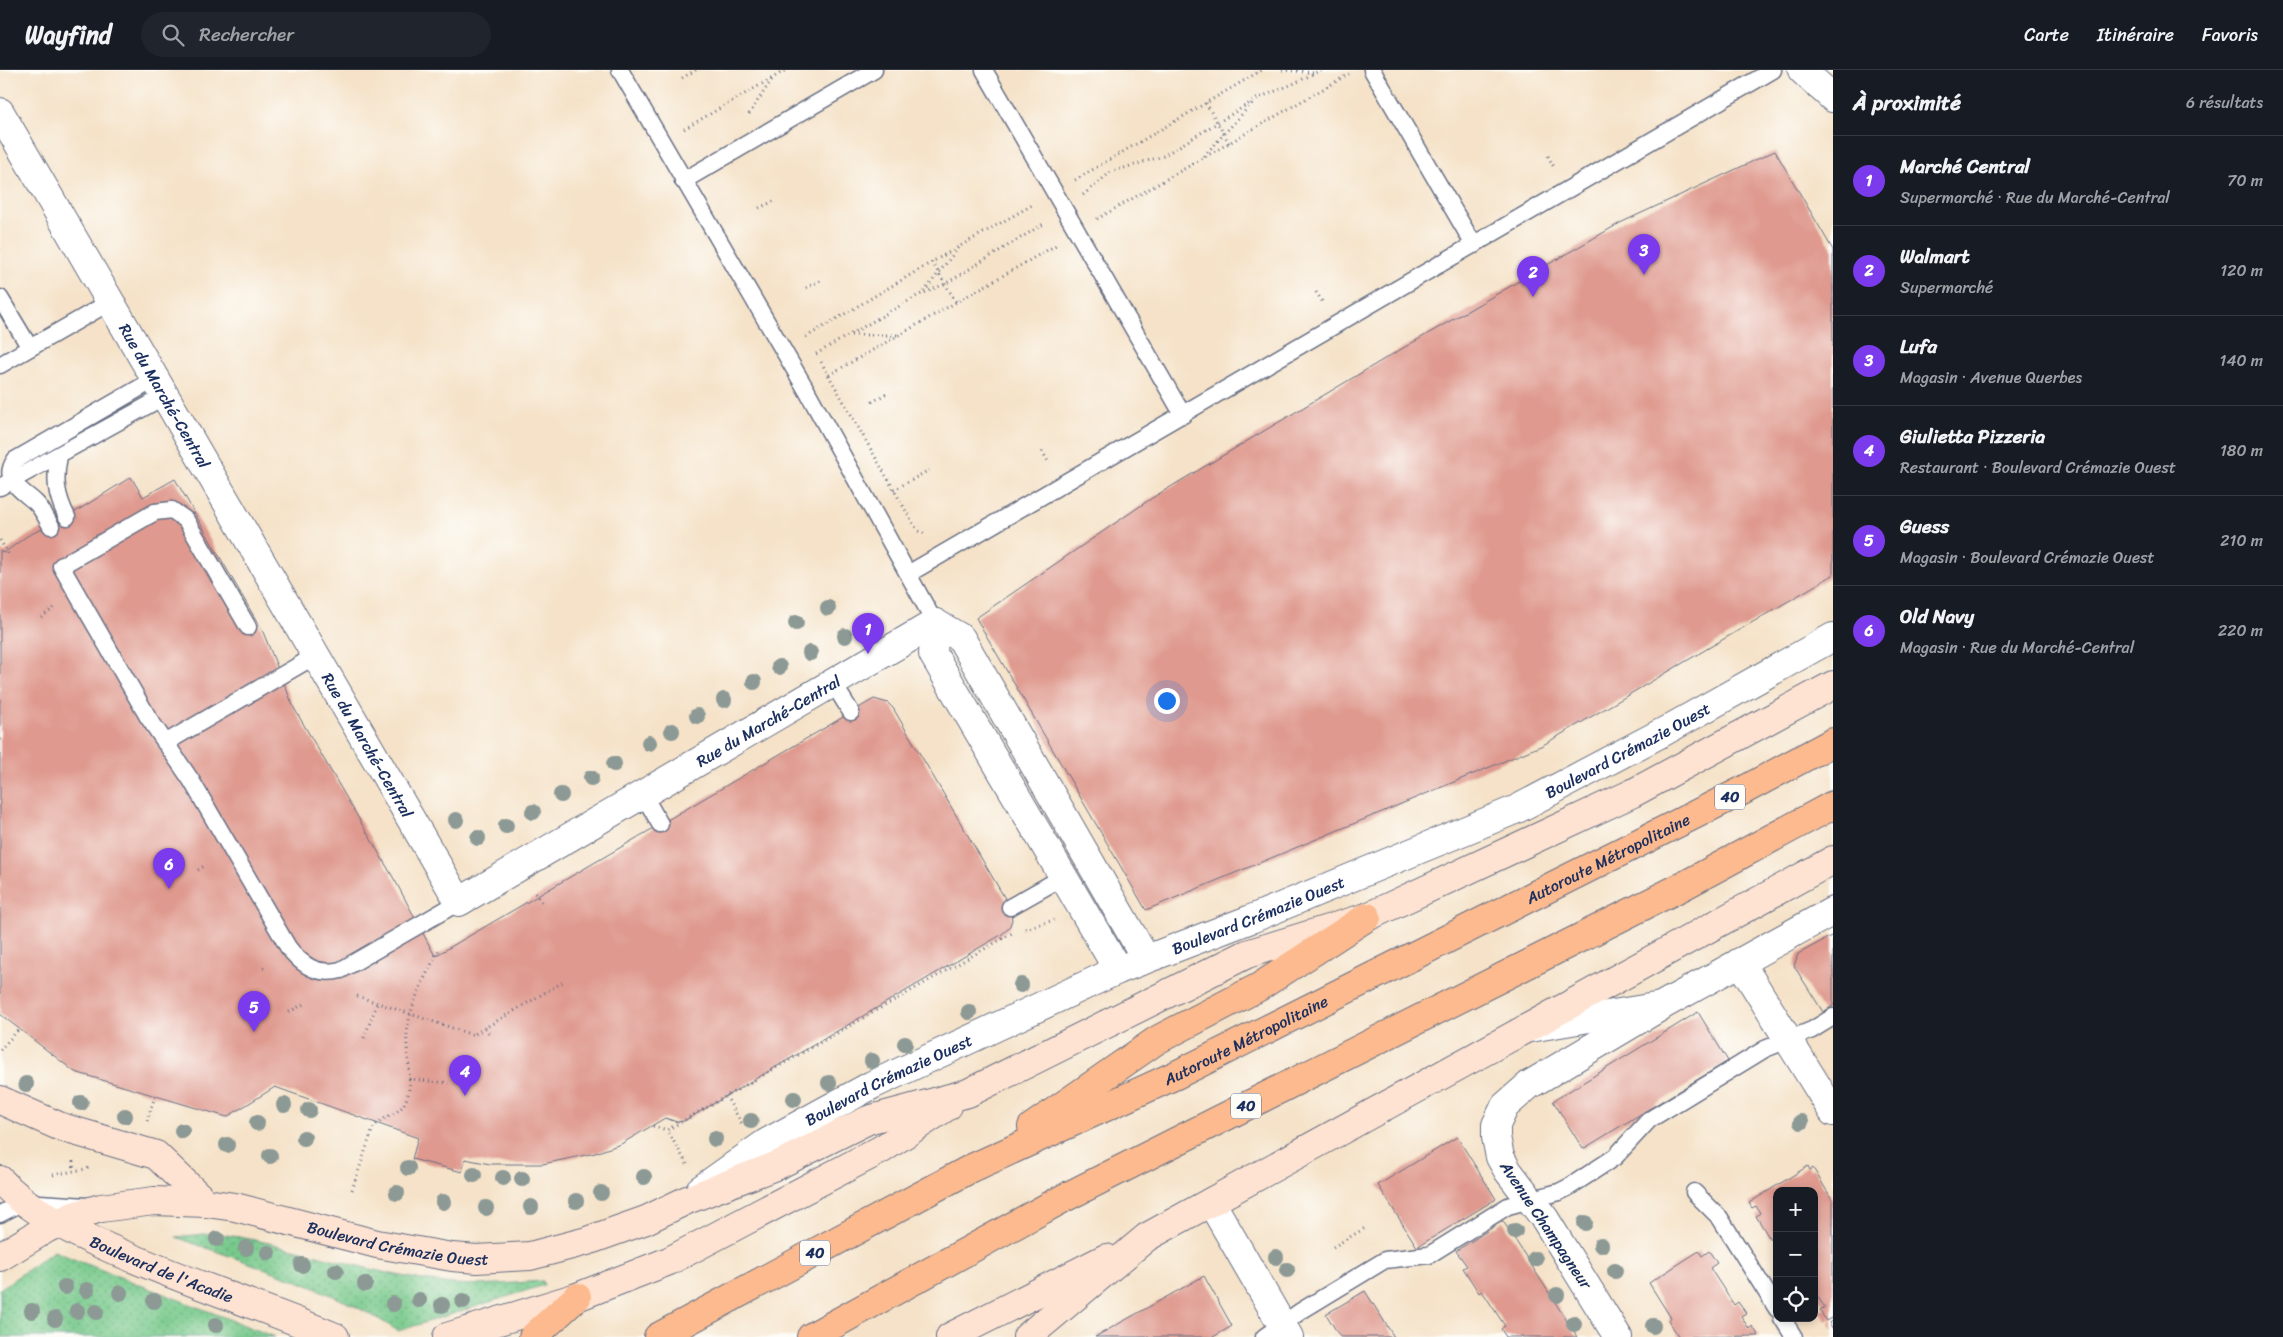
<!DOCTYPE html>
<html lang="fr">
<head>
<meta charset="utf-8">
<style>
	:root { --surface:#171b24; --page:#20242c; --text:#f1f3f6; --muted:#9ea1a6; --line:#363941; --accent:#7c3aed }
	body { margin:0; font-family:Sriracha,sans-serif; background:var(--page); color:var(--text) }
	.controls { position:absolute; right:15px; bottom:15px; display:grid; overflow:hidden; border-radius:10px; box-shadow:0 2px 8px #0003 }
	.controls button { width:45px; height:45px; display:grid; place-items:center; padding:0; border:0; border-bottom:1px solid var(--line); background:var(--surface); color:var(--text); font:25px sans-serif }
	.you { position:absolute; left:1166px; top:630px; width:18px; height:18px; margin:-12px; border:4px solid #fff; border-radius:50%; background:#1a73e8; box-shadow:0 0 0 8px #1a73e833 }
	.badge { display:grid; place-items:center; width:32px; height:32px; border-radius:50%; background:var(--accent); color:#fff; font-size:16px; font-weight:700 }
	.pin { position:absolute; translate:-50% -41px; filter:drop-shadow(0 1px 2px #0008) }
	.pin::after { content:''; position:absolute; top:26px; width:18px; height:15px; background:inherit; clip-path:polygon(0 0,100% 0,50% 100%) }
	.list { margin:0; padding:0; list-style:none }
	h2 { display:flex; justify-content:space-between; align-items:center; height:65px; margin:0; padding:0 20px; font-size:21px }
	h2 small { font-size:16px; font-weight:400; color:var(--muted) }
	.list li { display:grid; grid-template-columns:32px 1fr auto; gap:15px; align-items:center; box-sizing:border-box; height:90px; padding:0 20px; border-top:1px solid var(--line) }
	.list b { display:block; font-size:19px; white-space:nowrap }
	.list p { margin:0; font-size:16px; white-space:nowrap; color:var(--muted) }
	.list em { font-size:16px; font-style:normal; color:var(--muted) }
	.icon { flex:none; width:28px; height:28px; fill:none; stroke:currentColor; stroke-width:2; stroke-linecap:round; stroke-linejoin:round }
	.map { position:relative; flex:none; width:1833px; height:1267px; overflow:hidden }
	header { display:flex; align-items:center; gap:30px; box-sizing:border-box; height:70px; padding:0 25px; background:var(--surface); border-bottom:1px solid var(--line) }
	header strong { font-size:24px }
	nav { display:flex; gap:28px; margin-inline-start:auto; font-size:18px }
	.search { width:350px; height:45px; background:var(--page); display:flex; align-items:center; gap:12px; box-sizing:border-box; padding:0 18px; border-radius:28px; color:var(--muted); font-size:19px }
	main { display:flex }
	aside { flex:1; background:var(--surface) }
	.map>svg:first-child { display:block }
	.grass { fill:url(#grass-dots); stroke:#497c74 }
	.building { fill:#df998e }
	.lines { fill:none; stroke-linecap:round; stroke-linejoin:round }
	.service-casing { stroke:#676e83; stroke-width:19 }
	.minor-casing { stroke:#676e83; stroke-width:30 }
	.tertiary-casing { stroke:#676e83; stroke-width:30 }
	.secondary-casing { stroke:#676e83; stroke-width:30 }
	.motorway-casing { stroke:#676e83; stroke-width:30 }
	.path { stroke:#676e83; stroke-width:3; stroke-dasharray:1 4; stroke-linecap:butt }
	.service { stroke:#fff; stroke-width:16 }
	.minor { stroke:#fff; stroke-width:28 }
	.tertiary { stroke:#fff; stroke-width:28 }
	.secondary { stroke:#fee3d2; stroke-width:28 }
	.motorway { stroke:#fcba8e; stroke-width:28 }
	.tree { fill:#8c9995 }
	.labels { text-anchor:middle; dominant-baseline:central; stroke-width:4.5; stroke-linejoin:round; paint-order:stroke }
	.shield { fill:#fdfcf7; stroke:#5f6c8c; stroke-width:1 }
	.shield-label { font-size:15px; font-weight:bold; fill:#1b2f5e }
	.street-label { font-size:16px; fill:#1b2f5e; stroke:#fdfcf7 }
</style>
</head>
<body>
<header>
<strong>Wayfind</strong>
<div class="search"><svg class="icon" aria-label="search" viewBox="0 0 24 24"><circle cx="10" cy="10" r="6"/><path d="M15 15l6 6"/></svg>Rechercher</div>
<nav><a>Carte</a><a>Itinéraire</a><a>Favoris</a></nav>
</header>
<main>
<div class="map">
<svg width="1833" height="1267" viewBox="0 0 1833 1267">
	<defs>
		<pattern id="grass-dots" width="8" height="8" patternUnits="userSpaceOnUse" patternTransform="scale(1.25)"><rect width="8" height="8" fill="#77c98b"/><path d="M2 2h.1M6 6h.1" fill="none" stroke="#61a475" stroke-width="1.8" stroke-linecap="round"/></pattern>
	</defs>
	<rect width="100%" height="100%" fill="#fdfcf7"/>
	<filter id="ink" filterUnits="userSpaceOnUse"><feTurbulence type="fractalNoise" baseFrequency=".02" numOctaves="2"/><feDisplacementMap in="SourceGraphic" scale="10" xChannelSelector="R" yChannelSelector="G"/><feConvolveMatrix kernelMatrix="1 2 1 2 8 2 1 2 1" color-interpolation-filters="sRGB"/></filter>
	<filter id="wash" filterUnits="userSpaceOnUse"><feTurbulence type="fractalNoise" baseFrequency=".0096" numOctaves="4" result="noise"/><feDisplacementMap in="SourceGraphic" scale="20" xChannelSelector="R" yChannelSelector="G"/><feGaussianBlur stdDeviation="1.12" result="paint"/><feColorMatrix in="noise" values="0 0 0 0 0 0 0 0 0 0 0 0 0 0 0 0 0 1.4 0 .05"/><feComposite in="paint" operator="in"/></filter>
	<g filter="url(#wash)">
		<rect width="100%" height="100%" fill="#f5e2c8"/>
		<path class="grass" d="M212 1163C291 1172 365 1204 444 1213 476 1217 510 1213 543 1211L544 1215 398 1261C333 1218 249 1194 176 1167Z
			M54 1181 76 1190 275 1267H0V1219Z"/>
		<g id="blocks">
			<path class="building" d="M1775 81 1833 180V505L1543 675 1146 840 976 548 1152 428 1391 285 1620 153Z
				M131 407 143 427 175 409 263 562 294 638 397 814 435 886 874 629 888 633 893 638 1010 837 1012 850 1009 858 1001 865 684 1051 677 1052 665 1048 621 1074 595 1083 543 1094H490L465 1089 462 1102 412 1089 418 1068 275 1017 227 1047 75 1002 0 944V480L4 483 27 466 67 447Z
				M1833 865V936L1823 942 1794 896 1798 884Z
				M1698 942 1728 991 1583 1079 1553 1031Z
				M1457 1067 1496 1129 1417 1177 1378 1115Z
				M1808 1096 1810 1100 1813 1098 1833 1131V1259L1829 1253 1832 1250 1831 1248 1826 1251 1820 1241 1825 1238 1814 1221V1121H1777V1170L1774 1166 1770 1169 1756 1146 1760 1143 1756 1136 1752 1138 1749 1133Z
				M1503 1151 1544 1215 1577 1267H1506L1501 1259 1505 1256 1482 1221 1479 1223 1463 1198 1467 1196 1456 1181Z
				M1699 1181 1702 1186 1709 1181 1717 1193 1710 1198 1734 1235 1738 1232 1746 1243 1741 1246 1749 1259 1752 1256 1759 1266 1679 1267 1668 1250 1671 1248 1649 1213Z
				M1204 1206 1232 1256 1213 1267H1095Z
				M1365 1221 1394 1267H1340L1326 1244Z"/>
		</g>
	</g>
	<g filter="url(#ink)">
		<use href="#blocks" fill-opacity="0" stroke="#676e83" stroke-width="1"/>
		<g class="lines">
			<defs>
				<path id="service" d="M620 0 807 321 935 553
					M984 0 1183 345
					M1372 0 1474 175
					M683 111 874 0
					M0 228 30 278
					M0 295 110 232
					M59 386C54 410 56 425 67 447
					M0 417 165 326
					M51 456C46 448 42 438 35 432 22 420 1 411 15 390L155 309
					M908 504 1773 0
					M248 557 186 450 172 440 155 442 61 496 148 647 191 710 288 877C302 896 318 906 341 900L459 832
					M833 613 851 642
					M165 673 315 586
					M643 724 660 754
					M1010 837 1063 807
					M1694 1122 1720 1148 1777 1239
					M0 1144 23 1132 87 1136
					M1782 1248 1794 1267
					M1264 1267 1301 1241 1385 1190 1429 1185 1508 1136 1559 1122 1569 1117 1615 1087 1649 1050 1765 979 1812 960 1833 947"/>
				<g id="minor">
					<path d="M1802 0 1833 28"/>
					<path id="s1" d="M0 42 459 832 935 553"/>
					<path d="M935 553 961 568 965 575 1146 889"/>
					<path d="M935 553 933 584 1118 900"/>
					<path d="M1740 892 1833 1042"/>
					<path d="M1211 1132 1289 1267"/>
					<path d="M1618 1267 1545 1149 1508 1101 1500 1087 1496 1067V1055L1505 1036 1529 1015 1660 937"/>
				</g>
				<g id="tertiary">
					<path d="M1530 958 1661 936 1833 841"/>
					<path id="s2" d="M700 1120 766 1073 872 1015 1118 900 1251 849 1517 739 1665 661 1833 567"/>
				</g>
				<g id="secondary">
					<path d="M0 1030 61 1057 156 1085 206 1133"/>
					<path id="s3" d="M0 1110C27 1139 64 1157 98 1173 175 1209 257 1234 335 1267"/>
					<path id="s4" d="M0 1187 46 1159 73 1146 101 1138 154 1131 206 1133 235 1137 377 1174 452 1187 477 1189 530 1186 587 1171 646 1150 687 1130 778 1095 868 1050 968 1023 1247 884 1367 847 1633 723 1833 615"/>
					<path d="M447 1267 577 1227 669 1191 882 1079 948 1036"/>
					<path d="M950 1267 1106 1188"/>
					<path d="M1027 1267 1147 1167 1833 790"/>
				</g>
				<g id="motorway">
					<path d="M1032 1057 1157 970 1259 917 1367 847"/>
					<path d="M533 1267 577 1227"/>
					<path id="s5" d="M658 1267 972 1098 1176 1005 1744 720 1833 672"/>
					<path d="M811 1267 1064 1128 1685 815 1833 735"/>
				</g>
			</defs>
			<use href="#service" class="service-casing"/>
			<use href="#minor" class="minor-casing"/>
			<use href="#tertiary" class="tertiary-casing"/>
			<use href="#secondary" class="secondary-casing"/>
			<use href="#motorway" class="motorway-casing"/>
			<path class="path" d="M1282 0 1316 3
				M682 8 696 0
				M1206 33 1229 73
				M749 44 773 8
				M684 59 786 0
				M1204 86 1254 31
				M1548 86 1555 99
				M1075 110 1262 0
				M1083 125 1111 102 1163 86 1258 28 1293 14 1321 0
				M759 138 774 131
				M1097 149 1349 4
				M932 192 956 232
				M806 218 821 210
				M924 222 958 178
				M1316 222 1324 234
				M851 265H900
				M806 267 932 192 1034 134
				M816 284 917 226 945 214 1045 153
				M821 292 914 455 918 461 926 464
				M829 305 1058 174
				M872 332 887 323
				M1042 381 1049 393
				M894 420 929 400
				M0 470 9 485
				M41 547 56 537
				M198 800 206 795
				M535 823 542 832
				M1025 859 1054 850
				M263 898 266 897
				M357 926 473 965 563 912
				M289 942 304 934
				M485 958 490 965
				M364 968 377 934
				M0 980 19 959
				M409 1009 449 1013
				M726 1026 742 1054
				M147 1051 155 1026
				M653 1056 667 1060
				M73 1091 74 1100
				M687 1094 667 1060 1014 862
				M53 1105 90 1098
				M352 1120 373 1058C382 1046 399 1045 405 1032 415 1014 405 984 407 963 410 933 426 905 440 878
				M1333 1177 1365 1158"/>
			<use href="#service" class="service"/>
			<use href="#minor" class="minor"/>
			<use href="#tertiary" class="tertiary"/>
			<use href="#secondary" class="secondary"/>
			<use href="#motorway" class="motorway"/>
		</g>
		<g class="tree">
			<circle cx="828" cy="538" r="8"/>
			<circle cx="796" cy="553" r="8"/>
			<circle cx="845" cy="566" r="8"/>
			<circle cx="810" cy="583" r="8"/>
			<circle cx="779" cy="597" r="8"/>
			<circle cx="754" cy="612" r="8"/>
			<circle cx="724" cy="630" r="8"/>
			<circle cx="697" cy="646" r="8"/>
			<circle cx="672" cy="661" r="8"/>
			<circle cx="649" cy="673" r="8"/>
			<circle cx="614" cy="694" r="8"/>
			<circle cx="591" cy="708" r="8"/>
			<circle cx="561" cy="725" r="8"/>
			<circle cx="533" cy="742" r="8"/>
			<circle cx="456" cy="750" r="8"/>
			<circle cx="506" cy="756" r="8"/>
			<circle cx="478" cy="768" r="8"/>
			<circle cx="1021" cy="915" r="8"/>
			<circle cx="969" cy="942" r="8"/>
			<circle cx="905" cy="974" r="8"/>
			<circle cx="872" cy="991" r="8"/>
			<circle cx="829" cy="1013" r="8"/>
			<circle cx="26" cy="1014" r="8"/>
			<circle cx="794" cy="1029" r="8"/>
			<circle cx="81" cy="1033" r="8"/>
			<circle cx="284" cy="1035" r="8"/>
			<circle cx="309" cy="1040" r="8"/>
			<circle cx="125" cy="1046" r="8"/>
			<circle cx="751" cy="1051" r="8"/>
			<circle cx="1801" cy="1052" r="8"/>
			<circle cx="257" cy="1053" r="8"/>
			<circle cx="182" cy="1061" r="8"/>
			<circle cx="304" cy="1068" r="8"/>
			<circle cx="715" cy="1069" r="8"/>
			<circle cx="227" cy="1075" r="8"/>
			<circle cx="270" cy="1086" r="8"/>
			<circle cx="408" cy="1098" r="8"/>
			<circle cx="474" cy="1105" r="8"/>
			<circle cx="644" cy="1107" r="8"/>
			<circle cx="503" cy="1108" r="8"/>
			<circle cx="522" cy="1109" r="8"/>
			<circle cx="397" cy="1123" r="8"/>
			<circle cx="601" cy="1123" r="8"/>
			<circle cx="576" cy="1131" r="8"/>
			<circle cx="443" cy="1132" r="8"/>
			<circle cx="531" cy="1137" r="8"/>
			<circle cx="486" cy="1138" r="8"/>
			<circle cx="1585" cy="1153" r="8"/>
			<circle cx="1515" cy="1161" r="8"/>
			<circle cx="217" cy="1169" r="8"/>
			<circle cx="1601" cy="1175" r="8"/>
			<circle cx="246" cy="1178" r="8"/>
			<circle cx="268" cy="1183" r="8"/>
			<circle cx="1276" cy="1187" r="8"/>
			<circle cx="1535" cy="1189" r="8"/>
			<circle cx="302" cy="1195" r="8"/>
			<circle cx="1287" cy="1200" r="8"/>
			<circle cx="336" cy="1201" r="8"/>
			<circle cx="1615" cy="1201" r="8"/>
			<circle cx="365" cy="1214" r="8"/>
			<circle cx="65" cy="1217" r="8"/>
			<circle cx="87" cy="1220" r="8"/>
			<circle cx="120" cy="1223" r="8"/>
			<circle cx="1557" cy="1225" r="8"/>
			<circle cx="419" cy="1230" r="8"/>
			<circle cx="154" cy="1231" r="8"/>
			<circle cx="463" cy="1231" r="8"/>
			<circle cx="393" cy="1234" r="8"/>
			<circle cx="442" cy="1235" r="8"/>
			<circle cx="32" cy="1241" r="8"/>
			<circle cx="77" cy="1241" r="8"/>
			<circle cx="96" cy="1242" r="8"/>
			<circle cx="55" cy="1249" r="8"/>
			<circle cx="1574" cy="1254" r="8"/>
			<circle cx="216" cy="1255" r="8"/>
			<circle cx="1653" cy="1256" r="8"/>
		</g>
	</g>
	<g class="labels">
		<g class="shield">
			<rect x="1715" y="714.5" width="30" height="25" rx="4"/>
			<rect x="1231" y="1023.5" width="30" height="25" rx="4"/>
			<rect x="800" y="1170.5" width="30" height="25" rx="4"/>
		</g>
		<g class="shield-label">
			<text x="1730" y="727">40</text>
			<text x="1246" y="1036">40</text>
			<text x="815" y="1183">40</text>
		</g>
		<g class="street-label">
			<text stroke="none"><textPath href="#s1" startOffset="328">Rue du Marché-Central</textPath></text>
			<text stroke="none"><textPath href="#s1" startOffset="1272">Rue du Marché-Central</textPath></text>
			<text stroke="none"><textPath href="#s1" startOffset="732">Rue du Marché-Central</textPath></text>
			<text stroke="none"><textPath href="#s2" startOffset="1029">Boulevard Crémazie Ouest</textPath></text>
			<text stroke="none"><textPath href="#s5" startOffset="1064">Autoroute Métropolitaine</textPath></text>
			<text stroke="none"><textPath href="#s2" startOffset="624">Boulevard Crémazie Ouest</textPath></text>
			<text stroke="none"><textPath href="#s5" startOffset="659">Autoroute Métropolitaine</textPath></text>
			<text stroke="none"><textPath href="#s2" startOffset="219">Boulevard Crémazie Ouest</textPath></text>
			<text transform="translate(1546 1155) rotate(56)">Avenue Champagneur</text>
			<text stroke="none"><textPath href="#s4" startOffset="415">Boulevard Crémazie Ouest</textPath></text>
			<text stroke="none"><textPath href="#s3" startOffset="186">Boulevard de l'Acadie</textPath></text>
		</g>
	</g>
</svg>
<div class="controls">
<button>+</button>
<button>−</button>
<button><svg class="icon" aria-label="locate" viewBox="0 0 24 24"><circle cx="12" cy="12" r="6"/><path d="M12 2v4M12 18v4M2 12h4M18 12h4"/></svg></button>
</div>
<div class="you"></div>
<div class="pin badge" style="left:868px;top:584px">1</div>
<div class="pin badge" style="left:1533px;top:227px">2</div>
<div class="pin badge" style="left:1644px;top:205px">3</div>
<div class="pin badge" style="left:465px;top:1026px">4</div>
<div class="pin badge" style="left:254px;top:962px">5</div>
<div class="pin badge" style="left:169px;top:819px">6</div>
</div>
<aside>
<h2>À proximité<small>6 résultats</small></h2>
<ul class="list">
<li><span class="badge">1</span><div><b>Marché Central</b><p>Supermarché · Rue du Marché-Central</p></div><em>70 m</em></li>
<li><span class="badge">2</span><div><b>Walmart</b><p>Supermarché</p></div><em>120 m</em></li>
<li><span class="badge">3</span><div><b>Lufa</b><p>Magasin · Avenue Querbes</p></div><em>140 m</em></li>
<li><span class="badge">4</span><div><b>Giulietta Pizzeria</b><p>Restaurant · Boulevard Crémazie Ouest</p></div><em>180 m</em></li>
<li><span class="badge">5</span><div><b>Guess</b><p>Magasin · Boulevard Crémazie Ouest</p></div><em>210 m</em></li>
<li><span class="badge">6</span><div><b>Old Navy</b><p>Magasin · Rue du Marché-Central</p></div><em>220 m</em></li>
</ul>
</aside>
</main>
</body>
</html>
